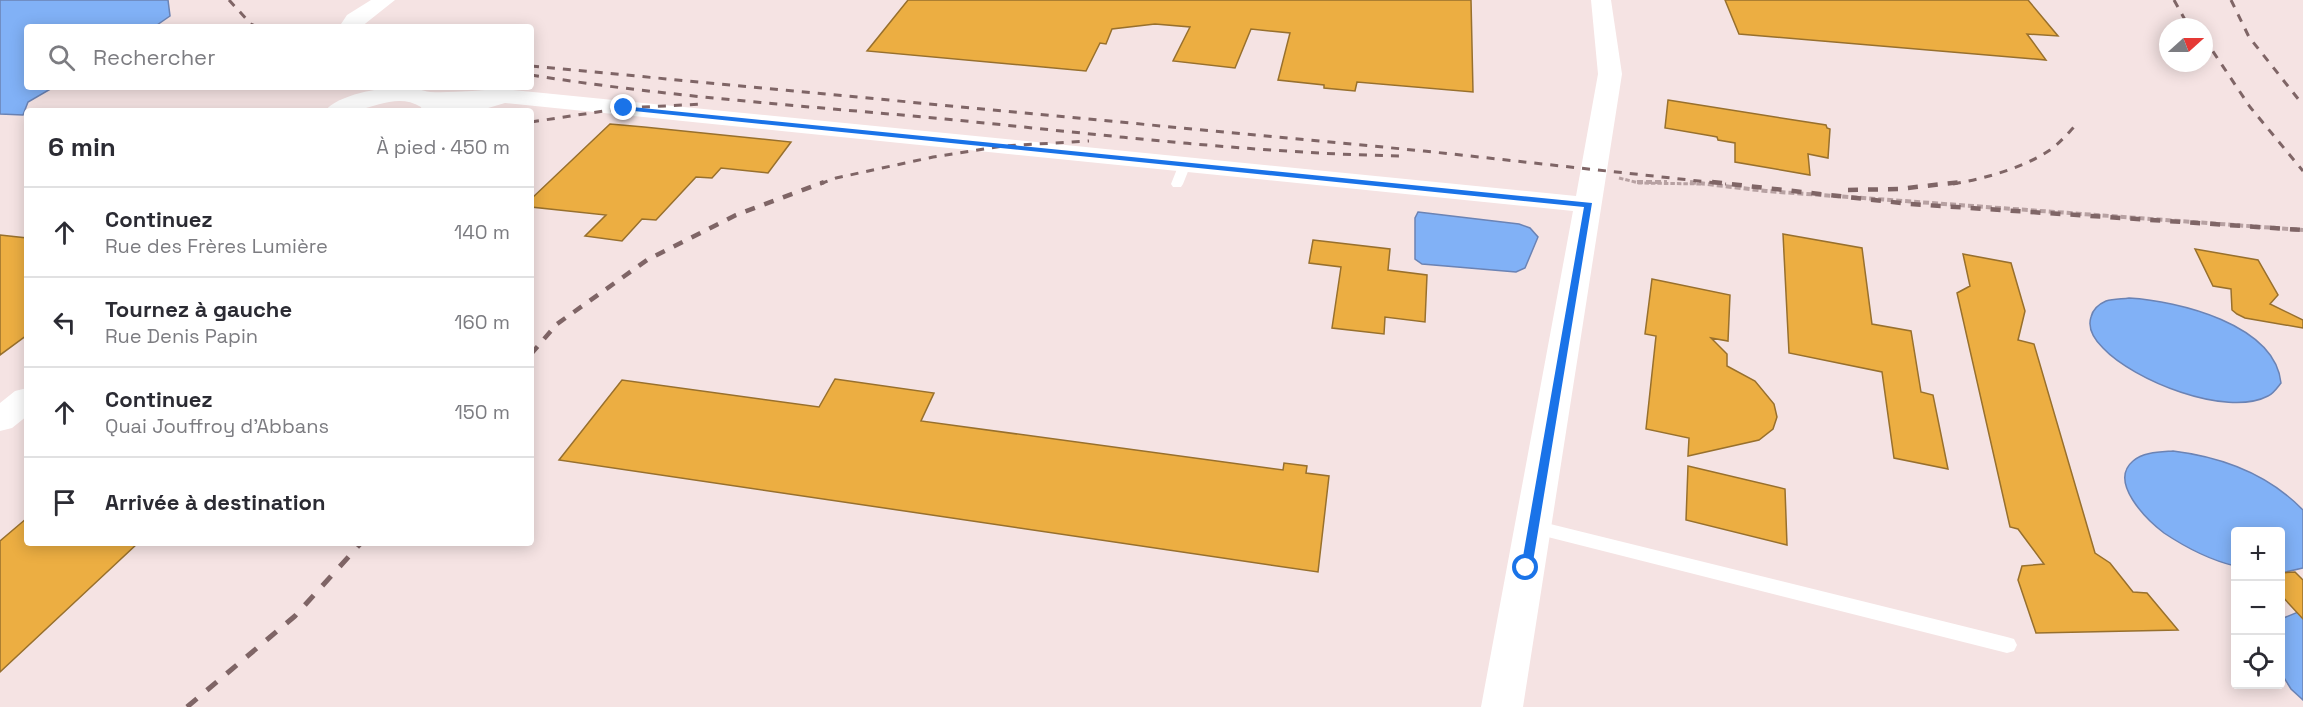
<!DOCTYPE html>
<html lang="fr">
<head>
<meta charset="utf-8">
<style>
	:root { --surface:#fff; --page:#f7f7f7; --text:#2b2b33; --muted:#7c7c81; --line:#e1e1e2 }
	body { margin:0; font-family:"Space Grotesk",sans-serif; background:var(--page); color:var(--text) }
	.controls { position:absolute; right:18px; bottom:18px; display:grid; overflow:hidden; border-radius:6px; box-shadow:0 3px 15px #0003 }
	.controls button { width:54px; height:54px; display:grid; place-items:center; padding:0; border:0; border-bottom:2px solid var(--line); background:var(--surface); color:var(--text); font:30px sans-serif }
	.compass { position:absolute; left:2159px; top:18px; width:54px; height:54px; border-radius:50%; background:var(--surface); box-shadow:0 3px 15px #0003; rotate:69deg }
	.stop { position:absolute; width:18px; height:18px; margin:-14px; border:4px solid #1a73e8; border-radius:50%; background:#fff }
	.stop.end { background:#1a73e8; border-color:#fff; box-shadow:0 2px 6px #0008 }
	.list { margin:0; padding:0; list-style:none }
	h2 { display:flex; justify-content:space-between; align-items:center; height:78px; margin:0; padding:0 24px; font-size:26px }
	h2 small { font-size:20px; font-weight:400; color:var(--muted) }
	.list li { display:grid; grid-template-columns:39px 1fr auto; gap:18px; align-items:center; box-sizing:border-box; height:90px; padding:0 24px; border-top:2px solid var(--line) }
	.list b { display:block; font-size:22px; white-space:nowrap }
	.list p { margin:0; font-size:20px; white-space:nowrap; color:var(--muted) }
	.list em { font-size:20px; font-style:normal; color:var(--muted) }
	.icon { flex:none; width:33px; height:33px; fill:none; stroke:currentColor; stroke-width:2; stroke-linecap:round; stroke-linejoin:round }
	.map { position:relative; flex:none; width:2303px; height:707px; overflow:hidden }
	.search { position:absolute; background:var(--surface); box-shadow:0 3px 15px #0003; left:24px; top:24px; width:510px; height:66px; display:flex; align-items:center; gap:15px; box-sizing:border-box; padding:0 21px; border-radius:6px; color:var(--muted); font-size:22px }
	.panel { position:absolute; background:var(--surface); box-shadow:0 3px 15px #0003; left:24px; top:108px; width:510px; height:438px; border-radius:6px }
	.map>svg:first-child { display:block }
	.water { fill:#81b1f6; stroke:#6b83b4; stroke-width:1.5 }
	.building { fill:#ecae42; stroke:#98702d; stroke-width:1.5 }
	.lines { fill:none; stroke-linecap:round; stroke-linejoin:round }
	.path-far1 { stroke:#b7a1a2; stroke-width:3; stroke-dasharray:4.5 2; stroke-linecap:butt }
	.path { stroke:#b7a1a2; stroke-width:4; stroke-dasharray:6 3; stroke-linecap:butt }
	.lane { fill:#fff; fill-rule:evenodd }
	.street { fill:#fff; fill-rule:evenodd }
	.rail-far2 { stroke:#7f6566; stroke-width:3; stroke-dasharray:8 8; stroke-linecap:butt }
	.rail-far1 { stroke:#7f6566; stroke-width:4.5; stroke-dasharray:10 10; stroke-linecap:butt }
	.rail { stroke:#7f6566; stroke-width:5; stroke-dasharray:13 13; stroke-linecap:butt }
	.route { fill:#1a73e8 }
</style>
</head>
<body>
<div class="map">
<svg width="2303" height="707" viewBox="0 0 2303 707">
	<rect width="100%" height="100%" fill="#f5e3e3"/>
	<path class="water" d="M0 0H168L170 16 154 27H27V87H54L28 102 23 115 0 114Z
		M1418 212 1519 224 1530 228 1538 237 1525 268 1516 272 1422 264 1415 259V218Z
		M2129 298C2178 301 2275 324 2281 383 2277 388 2273 394 2268 396 2226 418 2133 380 2103 348 2095 340 2087 329 2091 317 2093 309 2099 304 2106 301 2113 299 2122 299 2129 298Z
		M2173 451C2222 457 2268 474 2303 510V568L2281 573 2280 532H2236L2235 566C2210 560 2185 547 2164 533 2147 520 2108 482 2133 461 2143 452 2160 452 2173 451Z
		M2303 610V700L2291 689 2281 673V619Z"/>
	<path class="building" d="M908 0H1471L1473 92 1357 82 1355 91 1324 88V85L1278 80 1290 33 1251 29 1235 68 1173 61 1190 27 1155 24 1112 29 1106 44 1100 43 1086 71 867 51Z
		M1725 0H2028L2058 36 2027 34 2046 60 1739 34Z
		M1668 100 1826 125 1827 128 1830 129 1828 158 1808 154 1810 175 1735 162V143L1718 140 1717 137 1712 136 1665 128Z
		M610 124 644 127 791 142 768 173 721 168 712 178 696 177 656 220 642 219 622 241 585 236 606 215 531 207V199Z
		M1783 234 1862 248 1872 324 1911 331 1921 392 1933 395 1948 469 1894 458 1882 372 1789 353Z
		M0 235 27 238V335L0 355Z
		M1313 240 1390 249 1388 270 1427 275 1425 322 1385 317 1384 334 1332 328 1341 267 1309 263Z
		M2195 249 2258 260 2278 295 2270 304 2303 320V328L2245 318 2237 314 2232 310 2231 289 2213 286Z
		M1963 254 2011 263 2025 311 2018 340 2034 344 2095 553 2110 563 2133 592 2147 593 2178 630 2036 633 2018 580 2022 566 2044 564 2018 529 2010 527 1957 293 1970 286Z
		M1652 279 1730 295 1728 341 1711 338 1727 354V366L1755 381 1774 404 1777 417 1773 429 1759 440 1688 456 1689 438 1646 429 1656 336 1645 334Z
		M835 379 934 393 921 421 1283 470 1284 463 1307 466 1306 473 1329 476 1318 572 559 460 622 380 819 407Z
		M1688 466 1785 489 1787 545 1686 520Z
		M27 518V543H138L0 672V541Z
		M2295 572 2303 580V619L2280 594V573Z"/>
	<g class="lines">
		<path class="path-far1" d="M1619 178 1639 183 1703 184"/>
		<path class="path" d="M1637 182H1667
			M1690 182 1766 191 2303 230"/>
		<path class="lane" d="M1185 160 1191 164 1183 184 1181 187H1173L1171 184 1179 164Z
			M1534 520 2007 637 2014 639 2017 645 2014 651 2007 653 1528 532 1525 527 1528 522Z"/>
		<path class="street" d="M371 0H395L361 27H339L347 15Z
			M1591 0H1611L1622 74 1523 707H1481L1573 211 505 103 478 111H422L421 107C400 94 380 105 358 110 348 113 335 111 325 111 337 94 387 86 407 87 415 87 422 91 430 92 454 93 480 90 504 89L1576 196 1598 74Z
			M27 388V416L12 428 0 431V403L15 391Z"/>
		<path class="rail-far2" d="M229 0 251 24 257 27
			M2174 0 2189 27
			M2231 0 2249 37 2303 105
			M2204 38 2250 107 2303 171
			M531 66 1424 151 1726 184
			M531 75C668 97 807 106 945 119 1097 134 1248 153 1401 156
			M531 122 624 108 704 104
			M820 184 836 178 933 157 1003 146 1089 141
			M1953 184C1986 178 2021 169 2050 150 2060 143 2068 133 2077 124"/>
		<path class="rail-far1" d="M1712 182 1910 204 2303 230
			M1848 190 1898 189 1961 182
			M531 354 557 324 647 260 736 215 824 182"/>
		<path class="rail" d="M187 707 295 616 361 543"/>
	</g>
	<path class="route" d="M622 106 1592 203 1532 568 1526 572 1521 568 1584 207 624 110Z"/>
</svg>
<div class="controls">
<button>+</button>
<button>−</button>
<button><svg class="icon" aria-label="locate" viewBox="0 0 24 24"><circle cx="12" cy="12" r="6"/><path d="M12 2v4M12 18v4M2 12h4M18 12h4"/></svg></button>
</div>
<svg class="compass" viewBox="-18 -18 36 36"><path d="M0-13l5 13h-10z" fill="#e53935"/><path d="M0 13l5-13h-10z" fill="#7c7c81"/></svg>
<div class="stop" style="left:1526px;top:568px"></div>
<div class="stop end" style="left:624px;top:108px"></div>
<div class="search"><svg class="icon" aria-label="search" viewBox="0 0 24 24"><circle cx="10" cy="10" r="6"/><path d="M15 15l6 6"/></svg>Rechercher</div>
<section class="panel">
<h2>6 min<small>À pied · 450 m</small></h2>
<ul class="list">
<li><svg class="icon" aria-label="ahead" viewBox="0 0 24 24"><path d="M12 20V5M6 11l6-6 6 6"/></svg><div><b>Continuez</b><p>Rue des Frères Lumière</p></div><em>140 m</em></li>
<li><svg class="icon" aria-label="left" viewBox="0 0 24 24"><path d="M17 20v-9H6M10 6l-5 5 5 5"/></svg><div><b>Tournez à gauche</b><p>Rue Denis Papin</p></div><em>160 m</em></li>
<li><svg class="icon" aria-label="ahead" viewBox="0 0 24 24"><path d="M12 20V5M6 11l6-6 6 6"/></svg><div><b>Continuez</b><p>Quai Jouffroy d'Abbans</p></div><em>150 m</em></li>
<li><svg class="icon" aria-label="arrive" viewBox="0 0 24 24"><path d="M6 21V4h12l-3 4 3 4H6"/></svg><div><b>Arrivée à destination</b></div></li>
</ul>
</section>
</div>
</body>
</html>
